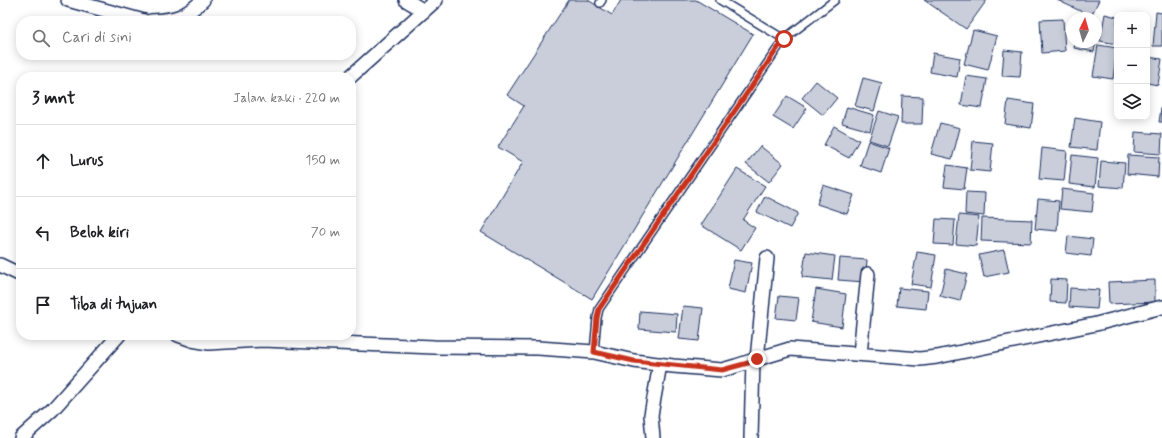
<!DOCTYPE html>
<html lang="id">
<head>
<meta charset="utf-8">
<style>
	:root { --surface:#fff; --page:#f6f6f6; --text:#202124; --muted:#757577; --line:#e0e0e0 }
	body { margin:0; font-family:Mynerve,sans-serif; background:var(--page); color:var(--text) }
	.controls { position:absolute; right:12px; top:12px; display:grid; overflow:hidden; border-radius:8px; box-shadow:0 2px 10px #0003 }
	.controls button { width:36px; height:36px; display:grid; place-items:center; padding:0; border:0; border-bottom:1px solid var(--line); background:var(--surface); color:var(--text); font:20px sans-serif }
	.compass { position:absolute; left:1066px; top:12px; width:36px; height:36px; border-radius:50%; background:var(--surface); box-shadow:0 2px 10px #0003; rotate:5deg }
	.stop { position:absolute; width:12px; height:12px; margin:-9px; border:3px solid #c8321e; border-radius:50%; background:#fff }
	.stop.end { background:#c8321e; border-color:#fff; box-shadow:0 1px 4px #0008 }
	.list { margin:0; padding:0; list-style:none }
	h2 { display:flex; justify-content:space-between; align-items:center; height:52px; margin:0; padding:0 16px; font-size:17px }
	h2 small { font-size:13px; font-weight:400; color:var(--muted) }
	.list li { display:grid; grid-template-columns:26px 1fr auto; gap:12px; align-items:center; box-sizing:border-box; height:72px; padding:0 16px; border-top:1px solid var(--line) }
	.list b { display:block; font-size:15px; white-space:nowrap }
	.list em { font-size:13px; font-style:normal; color:var(--muted) }
	.icon { flex:none; width:22px; height:22px; fill:none; stroke:currentColor; stroke-width:2; stroke-linecap:round; stroke-linejoin:round }
	.map { position:relative; flex:none; width:1162px; height:438px; overflow:hidden }
	.search { position:absolute; background:var(--surface); box-shadow:0 2px 10px #0003; left:16px; top:16px; width:340px; height:44px; display:flex; align-items:center; gap:10px; box-sizing:border-box; padding:0 14px; border-radius:16px; color:var(--muted); font-size:15px }
	.panel { position:absolute; background:var(--surface); box-shadow:0 2px 10px #0003; left:16px; top:72px; width:340px; height:268px; border-radius:16px }
	.map>svg:first-child { display:block }
	.building { fill:#caceda; stroke:#1b2f5e }
	.lines { fill:none; stroke-linecap:round; stroke-linejoin:round }
	.service-casing { stroke:#1b2f5e; stroke-width:10 }
	.minor-casing { stroke:#1b2f5e; stroke-width:16 }
	.service { stroke:#fff; stroke-width:7 }
	.minor { stroke:#fff; stroke-width:13 }
	.route { stroke:#c8321e; stroke-width:5 }
</style>
</head>
<body>
<div class="map">
<svg width="1162" height="438" viewBox="0 0 1162 438">
	<rect width="100%" height="100%" fill="#fff"/>
	<filter id="ink" filterUnits="userSpaceOnUse"><feTurbulence type="fractalNoise" baseFrequency=".025" numOctaves="2"/><feDisplacementMap in="SourceGraphic" scale="8" xChannelSelector="R" yChannelSelector="G"/><feConvolveMatrix kernelMatrix="1 2 1 2 8 2 1 2 1" color-interpolation-filters="sRGB"/></filter>
	<g filter="url(#ink)">
		<path class="building" d="M569 0H588L612 15 621 0H696L753 34 592 299 481 232 523 162 498 147 524 106 507 95Z
			M924 0H987L966 29Z
			M1057 0H1099L1091 16Z
			M1156 12 1162 13V46H1153Z
			M1105 14 1117 17V44L1100 41Z
			M1063 19 1065 51 1042 53 1040 20Z
			M1096 19 1099 20 1096 39Z
			M973 30 997 36 988 70 964 64Z
			M1075 42H1096L1094 52 1074 48Z
			M1098 45 1117 48 1113 79 1093 76Z
			M1004 50 1022 52 1020 77 1002 76Z
			M933 53 960 58 957 77 930 72Z
			M1147 57 1162 59 1158 85 1147 83Z
			M966 76 987 79 982 108 961 105Z
			M863 78 882 83 874 111 855 106Z
			M816 81 837 98 823 115 802 98Z
			M787 96 807 108 793 129 773 117Z
			M902 96 923 97 922 124H901Z
			M1008 100 1034 104 1031 128 1005 124Z
			M1162 102V122H1159Z
			M847 107 874 115 870 131 842 123Z
			M879 111 898 117 888 146 869 140Z
			M1075 118 1100 122 1097 150 1071 147Z
			M940 123 960 128 952 159 931 154Z
			M834 126 859 140 849 158 824 145Z
			M1135 132 1162 134 1161 154 1134 152Z
			M868 141 889 148 881 173 860 166Z
			M973 141 993 143 990 172 970 170Z
			M760 146 783 164 769 182 746 164Z
			M1042 148 1067 151 1064 181 1039 179Z
			M1072 155 1098 158 1095 187 1069 184Z
			M1128 155 1159 157 1158 177 1127 174Z
			M1101 161 1125 163 1123 188 1099 186Z
			M947 165 967 168 964 189 944 187Z
			M737 169 765 186 743 220 755 228 741 250 701 225Z
			M823 185 854 195 847 214 817 204Z
			M1062 189 1094 193 1092 212 1060 209Z
			M966 192 985 193 984 216 965 214Z
			M765 196 798 213 790 228 757 212Z
			M1038 199 1059 201 1057 231 1035 229Z
			M959 215 979 217 976 246 956 244Z
			M982 218 1032 220 1031 243 981 241Z
			M936 219 955 220 953 245 934 244Z
			M1068 236 1093 239 1091 256 1066 253Z
			M1004 250 1009 272 984 277 979 255Z
			M806 252 835 256 832 280 802 277Z
			M917 252 936 255 931 287 911 284Z
			M840 258 867 260 865 282 838 280Z
			M734 260 752 263 746 293 728 289Z
			M946 269 967 274 960 301 940 296Z
			M1051 279 1067 280 1066 303 1050 302Z
			M1155 280V302L1109 304 1108 282Z
			M899 288 928 291 926 309 897 306Z
			M1070 288 1099 290 1097 309 1069 307Z
			M816 289 846 294 842 327 811 322Z
			M779 296 799 298 796 320 776 318Z
			M683 306 703 308 699 341 679 339Z
			M640 311 677 314 676 332 639 329Z"/>
		<g class="lines">
			<defs>
				<path id="service" d="M720 0 784 39
					M600 3 602 0
					M594 352 597 318 599 309 784 39 835 0"/>
				<path id="minor" d="M68 0 144 21
					M406 0 424 11
					M151 21C176 20 185 17 203 0
					M350 77 436 0
					M0 265 21 275
					M178 335 192 340 209 343 263 340 434 347 538 348 594 352 634 361 673 366 722 370 736 366 757 359 790 349 920 359 937 357 1096 324 1162 307
					M860 354 868 274
					M757 359 767 258
					M21 438 53 409 119 335
					M653 438 651 415 660 364
					M751 438 753 360"/>
			</defs>
			<use href="#service" class="service-casing"/>
			<use href="#minor" class="minor-casing"/>
			<use href="#service" class="service"/>
			<use href="#minor" class="minor"/>
		</g>
	</g>
	<g class="lines" filter="url(#ink)">
		<path class="route" d="M757 359 748 363 722 370 634 361 594 352 597 318 599 309 784 39"/>
	</g>
</svg>
<div class="controls">
<button>+</button>
<button>−</button>
<button><svg class="icon" aria-label="layers" viewBox="0 0 24 24"><path d="M12 4l9 5-9 5-9-5zM3 14l9 5 9-5"/></svg></button>
</div>
<svg class="compass" viewBox="-18 -18 36 36"><path d="M0-13l5 13h-10z" fill="#e53935"/><path d="M0 13l5-13h-10z" fill="#757577"/></svg>
<div class="stop" style="left:784px;top:39px"></div>
<div class="stop end" style="left:757px;top:359px"></div>
<div class="search"><svg class="icon" aria-label="search" viewBox="0 0 24 24"><circle cx="10" cy="10" r="6"/><path d="M15 15l6 6"/></svg>Cari di sini</div>
<section class="panel">
<h2>3 mnt<small>Jalan kaki · 220 m</small></h2>
<ul class="list">
<li><svg class="icon" aria-label="ahead" viewBox="0 0 24 24"><path d="M12 20V5M6 11l6-6 6 6"/></svg><div><b>Lurus</b></div><em>150 m</em></li>
<li><svg class="icon" aria-label="left" viewBox="0 0 24 24"><path d="M17 20v-9H6M10 6l-5 5 5 5"/></svg><div><b>Belok kiri</b></div><em>70 m</em></li>
<li><svg class="icon" aria-label="arrive" viewBox="0 0 24 24"><path d="M6 21V4h12l-3 4 3 4H6"/></svg><div><b>Tiba di tujuan</b></div></li>
</ul>
</section>
</div>
</body>
</html>
